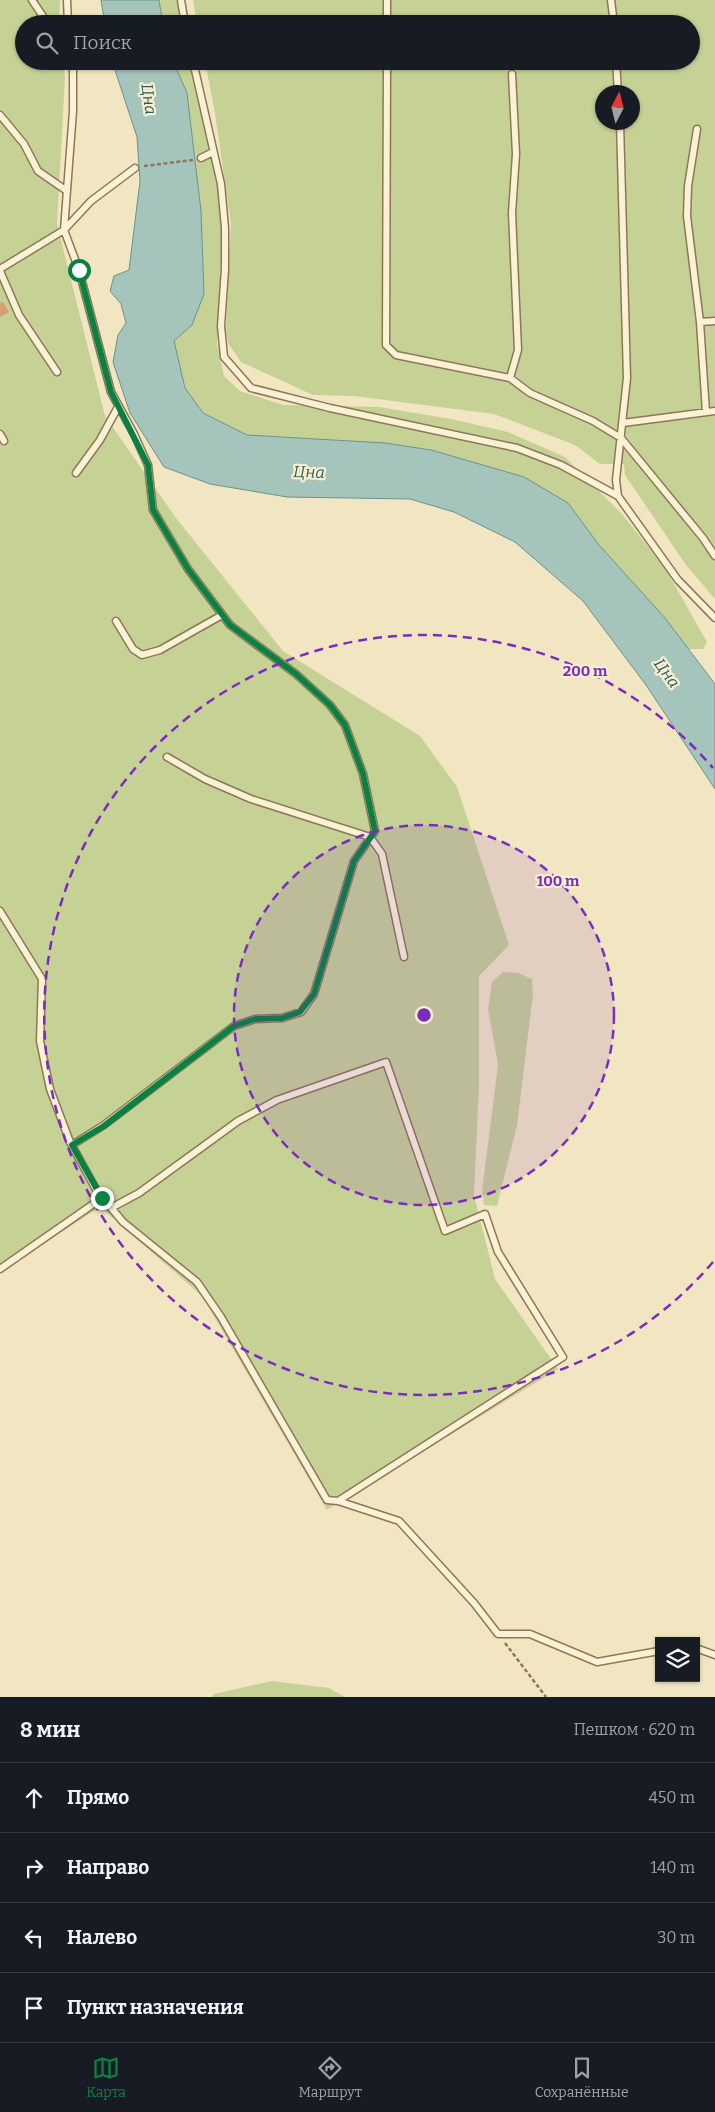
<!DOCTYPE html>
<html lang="ru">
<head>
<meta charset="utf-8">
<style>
	:root { --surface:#171b24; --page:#242831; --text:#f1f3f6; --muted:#9ea1a6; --line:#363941; --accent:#0b8043 }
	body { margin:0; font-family:Bitter,serif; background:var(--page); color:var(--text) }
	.controls { position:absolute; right:15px; bottom:15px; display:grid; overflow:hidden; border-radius:0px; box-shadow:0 1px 4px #0004 }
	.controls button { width:45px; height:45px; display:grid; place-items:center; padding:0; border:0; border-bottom:1px solid var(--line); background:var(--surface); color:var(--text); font:25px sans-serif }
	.compass { position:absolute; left:595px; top:85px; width:45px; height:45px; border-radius:50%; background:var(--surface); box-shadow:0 1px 4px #0004; rotate:7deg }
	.stop { position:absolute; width:15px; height:15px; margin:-11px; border:4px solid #0b8043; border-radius:50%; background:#fff }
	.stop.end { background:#0b8043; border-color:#fff; box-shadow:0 1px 5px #0008 }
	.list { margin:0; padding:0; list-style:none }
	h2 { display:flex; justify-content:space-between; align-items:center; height:65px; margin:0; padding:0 20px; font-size:21px }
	h2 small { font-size:16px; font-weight:400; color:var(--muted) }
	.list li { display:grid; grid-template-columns:32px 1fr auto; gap:15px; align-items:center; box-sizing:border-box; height:70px; padding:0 20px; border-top:1px solid var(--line) }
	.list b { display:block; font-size:19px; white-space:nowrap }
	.list em { font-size:16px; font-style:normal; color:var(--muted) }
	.icon { flex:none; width:28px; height:28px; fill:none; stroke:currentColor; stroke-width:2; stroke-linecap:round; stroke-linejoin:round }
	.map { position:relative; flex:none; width:715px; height:1697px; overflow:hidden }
	.search { position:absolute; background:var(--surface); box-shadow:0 1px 4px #0004; left:15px; right:15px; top:15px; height:55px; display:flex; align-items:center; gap:12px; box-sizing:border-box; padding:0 18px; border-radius:28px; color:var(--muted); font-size:19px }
	.sheet { height:345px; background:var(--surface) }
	nav { display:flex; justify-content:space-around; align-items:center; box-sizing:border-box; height:70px; border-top:1px solid var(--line); background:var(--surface); font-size:14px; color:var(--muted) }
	nav a { display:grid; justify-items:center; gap:2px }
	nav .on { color:var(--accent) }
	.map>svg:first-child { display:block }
	.green { fill:#c6d195; fill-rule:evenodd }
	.water { fill:#a5c4bc; stroke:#6a938b }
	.building { fill:#d3a175 }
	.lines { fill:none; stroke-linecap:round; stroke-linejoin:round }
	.service-casing { stroke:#8d7757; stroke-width:9 }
	.path { stroke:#8d7757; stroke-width:2.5; stroke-dasharray:4 2.5; stroke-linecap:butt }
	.service { stroke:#fbf2d6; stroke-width:6 }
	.route { stroke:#0b8043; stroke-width:6 }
	.ring { fill:none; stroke:#7b2cbf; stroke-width:2.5; stroke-dasharray:9 6 }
	.labels { text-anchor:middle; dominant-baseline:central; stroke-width:4.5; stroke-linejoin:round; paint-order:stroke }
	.water-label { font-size:16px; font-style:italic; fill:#2b5d5c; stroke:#f8efd2 }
	.centre { fill:#7b2cbf; stroke:#f8efd2; stroke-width:2.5 }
	.ring-label { font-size:15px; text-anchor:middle; font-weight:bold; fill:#7b2cbf; stroke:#f8efd2; stroke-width:4.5; stroke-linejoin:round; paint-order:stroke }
</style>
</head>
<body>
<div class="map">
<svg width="715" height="1697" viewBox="0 0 715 1697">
	<rect width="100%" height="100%" fill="#f2e6c2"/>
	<path class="green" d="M0 0H60L59 24H24V61H63L65 78 57 224 105 416 176 518 283 651 420 736 457 787 509 945 479 976V1085L474 1195 495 1279 558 1369 327 1510 202 1296 100 1207 0 1272Z
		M159 0H179L180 24H163Z
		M193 0H715V599L686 565 625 475 624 464H600L575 445 494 414 354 396 313 395 241 362 228 343 226 328 231 224 215 113 205 61H691V24H197ZM602 92H632V122H602Z
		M173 61H190L221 173 222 245 217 344 224 376 240 391 283 405 379 407 451 419 508 432 565 457 622 514 665 568 707 642 703 649H688L665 618 599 545 568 503 524 477 431 450 385 443 247 435 203 413 185 388 174 341 192 325 201 211 187 93Z
		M503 972 518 973 532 979 533 994 517 1125 497 1206 484 1205 482 1191 498 1065 488 1009 492 982Z
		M272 1681 329 1688 345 1697H212L214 1694Z"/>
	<path class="water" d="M101 0H159L163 24H105Z
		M112 61H173L187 93 201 211 204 294 192 325 174 341 185 388 203 413 247 435 385 443 431 450 524 477 568 503 599 545 665 618 715 684V789L646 685 583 601 515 542 454 512 410 499 287 497 210 484 164 467 130 413 113 362 118 335 126 323 121 304 110 291 114 276 129 270 140 181 137 137Z"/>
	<path class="building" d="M3 302 9 312 0 317V303Z"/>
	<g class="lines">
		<defs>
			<path id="service" d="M32 0 48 24
				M67 0 68 24
				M181 0 185 24
				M387 0V24
				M611 0 614 24
				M193 61 221 184 225 228V269L221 326 224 357 251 388 330 408 517 448 561 465 618 496 678 580 715 618
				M387 61 386 345 396 355 510 378 530 393 593 421 621 438 703 538 715 556
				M616 61 618 92
				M0 115 24 144 38 171 67 191
				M697 129 688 186 687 216 700 322 706 412
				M201 158 213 152
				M0 269 64 230 73 111V61
				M0 271 19 315 57 372
				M700 322 715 321
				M510 378 518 350 512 213 516 154 512 74
				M623 423 715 411
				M0 434 4 441
				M76 473 100 440 118 407
				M618 496 616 480 627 378 620 122
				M116 621 133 649 142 655 160 650 222 615
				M167 757 205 779 251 799 370 837 382 854 404 957
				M0 911 42 979 40 1041 50 1089 70 1142 97 1191 123 1222 197 1282 221 1317 327 1500 338 1501 563 1357 498 1252 485 1214 445 1231 386 1062 277 1100 238 1121 139 1193 111 1208
				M72 1145 104 1125 234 1026 255 1019 282 1018 301 1012 314 994 354 861 375 831 363 774 345 725 330 705 296 674 230 625 188 569 153 510 148 465 134 434 111 392 79 270 64 230 91 201 135 168
				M0 1269 102 1198
				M338 1501 399 1521 474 1603 498 1634H530L597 1662 659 1651
				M696 1648 715 1655"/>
		</defs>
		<use href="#service" class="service-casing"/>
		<path class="path" d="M144 166 193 160
			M505 1643 546 1697"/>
		<use href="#service" class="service"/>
	</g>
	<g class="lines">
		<path class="route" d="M79 270 111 392 148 465 153 510 188 569 230 625 296 674 330 705 345 725 363 774 375 831 354 861 314 994 300 1012 282 1018 255 1019 234 1026 104 1126 72 1145 102 1198"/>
	</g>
	<circle cx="424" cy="1015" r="190" fill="#7b2cbf" fill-opacity=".12"/>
	<g class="ring">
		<circle cx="424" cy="1015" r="190"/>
		<path d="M713 1262A380 380 0 1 1 713 768"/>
	</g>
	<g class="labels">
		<g class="water-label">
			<text transform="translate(149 99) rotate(82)">Цна</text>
			<text transform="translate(309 472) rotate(2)">Цна</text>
			<text transform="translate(667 673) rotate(54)">Цна</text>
		</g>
	</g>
	<circle cx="424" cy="1015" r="8" class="centre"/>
	<g class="ring-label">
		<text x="585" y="676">200 m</text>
		<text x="558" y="886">100 m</text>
	</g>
</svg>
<div class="controls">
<button><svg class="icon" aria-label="layers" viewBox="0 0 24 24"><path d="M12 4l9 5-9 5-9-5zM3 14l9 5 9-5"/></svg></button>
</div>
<svg class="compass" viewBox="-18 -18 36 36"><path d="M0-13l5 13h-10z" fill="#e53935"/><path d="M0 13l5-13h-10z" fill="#9ea1a6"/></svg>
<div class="stop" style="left:79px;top:270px"></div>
<div class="stop end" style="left:102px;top:1198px"></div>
<div class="search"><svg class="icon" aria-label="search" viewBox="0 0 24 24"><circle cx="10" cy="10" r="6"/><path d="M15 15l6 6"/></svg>Поиск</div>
</div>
<section class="sheet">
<h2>8 мин<small>Пешком · 620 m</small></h2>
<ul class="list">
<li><svg class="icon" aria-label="ahead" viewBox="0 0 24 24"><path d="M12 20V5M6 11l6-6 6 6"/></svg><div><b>Прямо</b></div><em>450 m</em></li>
<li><svg class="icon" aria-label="right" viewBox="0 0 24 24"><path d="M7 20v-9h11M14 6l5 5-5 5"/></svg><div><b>Направо</b></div><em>140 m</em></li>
<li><svg class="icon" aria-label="left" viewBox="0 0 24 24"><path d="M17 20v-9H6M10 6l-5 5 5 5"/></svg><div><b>Налево</b></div><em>30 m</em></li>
<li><svg class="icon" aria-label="arrive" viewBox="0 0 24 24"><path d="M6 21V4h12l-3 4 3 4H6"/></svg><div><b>Пункт назначения</b></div></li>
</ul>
</section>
<nav>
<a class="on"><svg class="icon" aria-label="map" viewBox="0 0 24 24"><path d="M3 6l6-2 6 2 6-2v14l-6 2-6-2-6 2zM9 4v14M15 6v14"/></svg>Карта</a>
<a><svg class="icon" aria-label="directions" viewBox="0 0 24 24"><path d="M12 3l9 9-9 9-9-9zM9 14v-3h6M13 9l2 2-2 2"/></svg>Маршрут</a>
<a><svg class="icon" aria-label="saved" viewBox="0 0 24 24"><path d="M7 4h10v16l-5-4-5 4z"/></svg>Сохранённые</a>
</nav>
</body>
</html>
